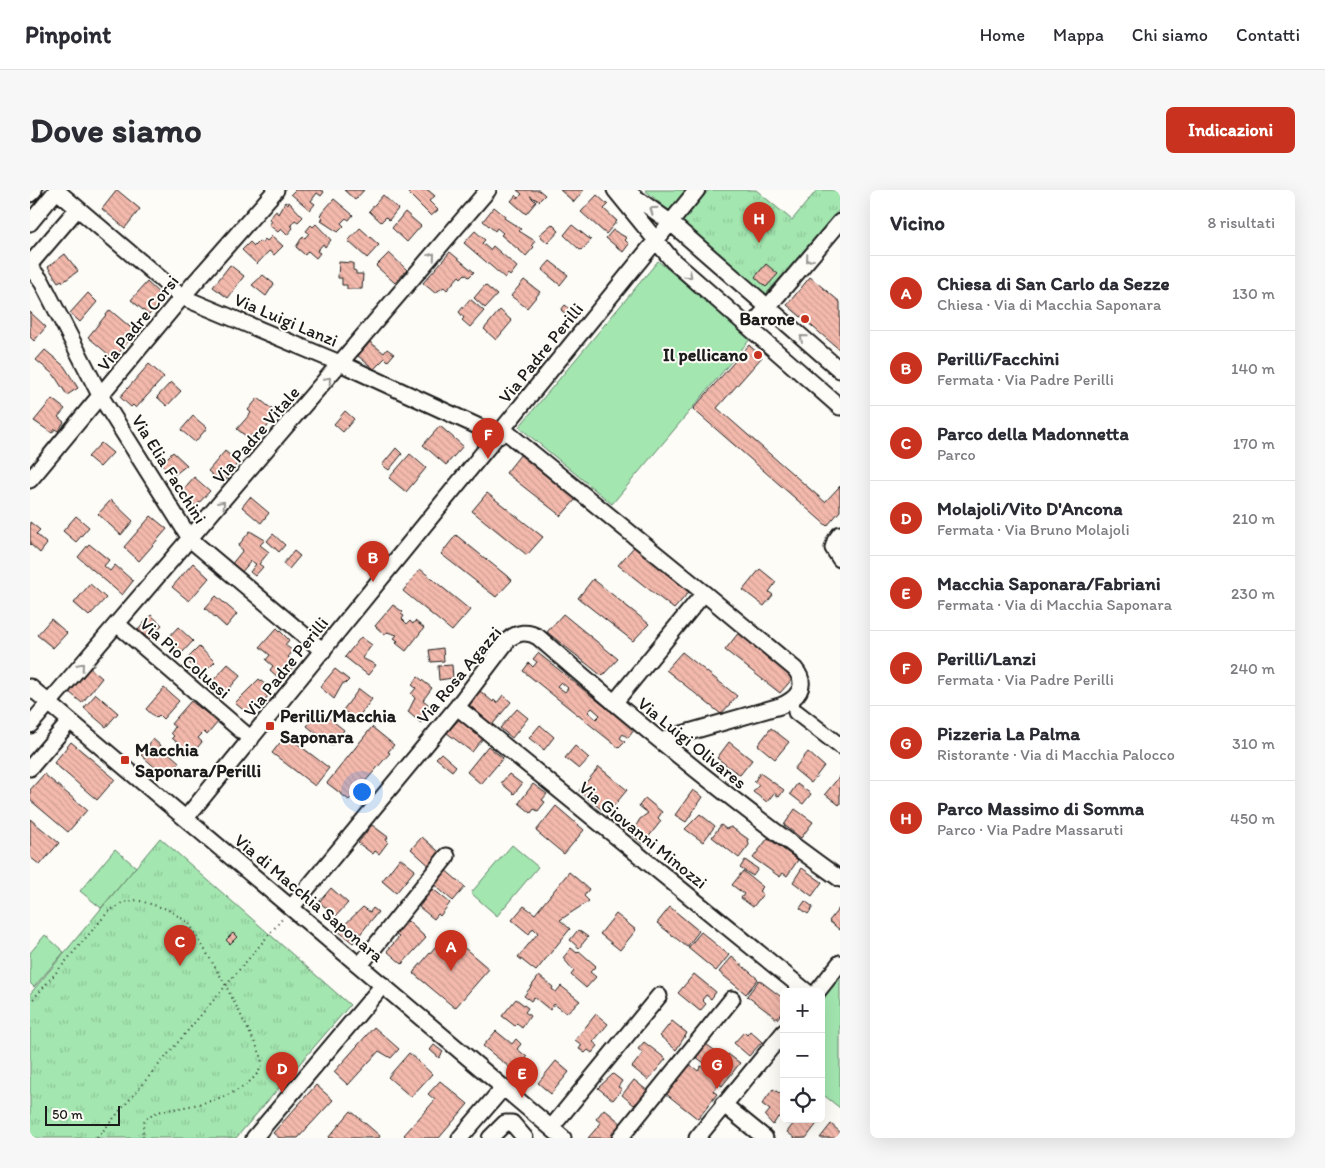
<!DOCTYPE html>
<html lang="it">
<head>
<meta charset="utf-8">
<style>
	:root { --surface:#fff; --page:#f7f7f7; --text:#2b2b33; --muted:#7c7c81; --line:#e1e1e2; --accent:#c8321e }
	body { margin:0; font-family:Itim,sans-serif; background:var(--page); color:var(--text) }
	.controls { position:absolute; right:15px; bottom:15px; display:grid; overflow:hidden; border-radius:8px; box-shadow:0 5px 20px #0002 }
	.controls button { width:45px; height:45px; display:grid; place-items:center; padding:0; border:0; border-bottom:1px solid var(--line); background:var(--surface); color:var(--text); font:25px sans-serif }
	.scale { position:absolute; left:15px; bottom:12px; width:75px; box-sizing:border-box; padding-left:5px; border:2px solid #1c1c1c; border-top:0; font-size:14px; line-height:18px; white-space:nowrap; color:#1c1c1c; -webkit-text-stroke:4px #fdfcf7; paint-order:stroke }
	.you { position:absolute; left:331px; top:601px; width:18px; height:18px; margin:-12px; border:4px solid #fff; border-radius:50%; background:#1a73e8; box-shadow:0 0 0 8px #1a73e833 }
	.badge { display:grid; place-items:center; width:32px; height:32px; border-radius:50%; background:var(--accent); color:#fff; font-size:16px; font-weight:700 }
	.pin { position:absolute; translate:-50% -41px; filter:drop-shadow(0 1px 2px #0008) }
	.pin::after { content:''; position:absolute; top:26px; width:18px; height:15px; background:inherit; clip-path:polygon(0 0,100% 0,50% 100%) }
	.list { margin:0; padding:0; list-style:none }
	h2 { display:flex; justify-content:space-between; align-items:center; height:65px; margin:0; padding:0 20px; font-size:21px }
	h2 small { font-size:16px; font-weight:400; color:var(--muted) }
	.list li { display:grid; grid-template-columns:32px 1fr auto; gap:15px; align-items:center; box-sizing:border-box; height:75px; padding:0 20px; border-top:1px solid var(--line) }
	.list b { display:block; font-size:19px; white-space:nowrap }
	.list p { margin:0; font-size:16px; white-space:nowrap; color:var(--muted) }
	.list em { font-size:16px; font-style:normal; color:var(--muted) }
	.icon { flex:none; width:28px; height:28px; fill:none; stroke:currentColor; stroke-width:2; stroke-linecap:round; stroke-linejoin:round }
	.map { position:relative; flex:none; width:810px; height:948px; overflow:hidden; border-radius:8px }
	header { display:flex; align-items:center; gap:30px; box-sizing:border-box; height:70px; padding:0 25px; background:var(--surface); border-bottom:1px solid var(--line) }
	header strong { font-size:24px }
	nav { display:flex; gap:28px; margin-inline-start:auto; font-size:18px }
	.intro { display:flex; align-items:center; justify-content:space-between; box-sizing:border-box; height:120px; padding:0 30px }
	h1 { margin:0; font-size:35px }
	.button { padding:12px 22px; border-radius:8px; background:var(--accent); color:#fff; font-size:18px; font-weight:700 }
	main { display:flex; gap:30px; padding:0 30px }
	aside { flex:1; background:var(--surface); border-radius:8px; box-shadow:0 5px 20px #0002 }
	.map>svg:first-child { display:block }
	.grass { fill:#a3e6b0; stroke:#608166 }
	.park { fill:url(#park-tufts); stroke:#608166; fill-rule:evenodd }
	.building { fill:url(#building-back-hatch); stroke:#1c1c1c; fill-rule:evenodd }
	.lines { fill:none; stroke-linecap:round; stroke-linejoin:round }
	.minor-casing { stroke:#1c1c1c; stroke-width:19 }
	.path { stroke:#1c1c1c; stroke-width:2; stroke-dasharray:1 4; stroke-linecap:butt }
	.minor { stroke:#fdfcf7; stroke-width:15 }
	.oneway { stroke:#989794 }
	.poi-dot { fill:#c8321e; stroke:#fdfcf7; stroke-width:2 }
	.labels { text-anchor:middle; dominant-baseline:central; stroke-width:4; stroke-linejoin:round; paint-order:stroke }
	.poi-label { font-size:18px; font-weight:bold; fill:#1c1c1c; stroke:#fdfcf7; text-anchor:end }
	.street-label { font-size:18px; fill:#1c1c1c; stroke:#fdfcf7 }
</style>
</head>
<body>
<header>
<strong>Pinpoint</strong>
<nav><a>Home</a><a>Mappa</a><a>Chi siamo</a><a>Contatti</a></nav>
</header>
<div class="intro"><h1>Dove siamo</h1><a class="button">Indicazioni</a></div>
<main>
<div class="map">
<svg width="810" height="948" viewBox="0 0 810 948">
	<defs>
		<pattern id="park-tufts" width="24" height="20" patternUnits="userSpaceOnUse" patternTransform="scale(1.25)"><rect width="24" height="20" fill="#a3e6b0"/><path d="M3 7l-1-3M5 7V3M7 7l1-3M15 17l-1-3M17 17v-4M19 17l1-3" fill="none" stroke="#8cc597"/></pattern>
		<pattern id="building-back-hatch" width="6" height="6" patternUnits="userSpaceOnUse" patternTransform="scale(1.25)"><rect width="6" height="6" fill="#f3b9ac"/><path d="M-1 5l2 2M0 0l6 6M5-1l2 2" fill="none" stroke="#d09e93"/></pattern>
	</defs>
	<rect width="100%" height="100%" fill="#fdfcf7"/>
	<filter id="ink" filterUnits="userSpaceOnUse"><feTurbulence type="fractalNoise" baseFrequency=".02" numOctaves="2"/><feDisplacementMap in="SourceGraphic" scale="10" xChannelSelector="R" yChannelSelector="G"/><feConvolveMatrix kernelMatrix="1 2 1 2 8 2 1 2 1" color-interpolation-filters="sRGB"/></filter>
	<g filter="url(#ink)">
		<path class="grass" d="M615 0H659L640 22Z
			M628 71 721 148 582 314 489 237Z
			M482 655 508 677 467 726 441 703Z
			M85 659 106 677 71 718 50 701Z
			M15 745 34 762 4 797 0 793V763Z
			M810 773V918L791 903V802Z"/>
		<path class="park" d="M679 0H726L762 30 787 0H810V19L736 104 651 31ZM736 74 747 84 736 97 725 87Z
			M130 648 320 815 206 948H0V804Z"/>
		<path class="building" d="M87 0 110 19 95 38 72 19Z
			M265 0H291L294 2 291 6 287 3 281 11 285 14 280 20 261 4Z
			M314 0H334L325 10Z
			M381 0H398L405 6 399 11 408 20 401 26 378 3Z
			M487 0H509L515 5 509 11 500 6 506 12 496 24 481 11 486 5 488 8 492 4Z
			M530 0H553V1L544 12Z
			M353 5 368 19 359 30 356 27 351 32 339 21Z
			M567 5 578 15 574 19 587 31 576 44 551 22Z
			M304 9 323 25 319 30 316 28 311 33 314 36 308 42 291 31 293 28 290 25Z
			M255 12 258 14 259 12 273 27 268 32 265 30 261 35 263 38 257 45 251 39 248 42 239 35 242 31 239 29 246 21 248 24Z
			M464 17 475 26 474 28 491 39 489 41 505 51 502 55 504 57 496 66 471 45 473 43 467 38 465 41 453 31Z
			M375 22 391 36 377 52 362 38Z
			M286 34 301 50 295 57 293 54 287 61 290 63 286 68 278 61 275 65 266 57 273 46 275 48 279 43 276 41 281 35 283 37Z
			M522 34 529 41 518 53 509 45Z
			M542 35 561 50 553 59 550 60 534 45Z
			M330 38 349 55 337 68 318 51Z
			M583 40 597 48 595 50 599 54 593 62 576 48Z
			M445 41 455 50 452 53 460 60 463 56 487 77 480 86 478 84 475 88 434 53Z
			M242 46 253 56 244 65 239 61 227 74 212 60 220 52 224 56 229 51 232 53 235 49 237 51Z
			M420 62 444 82 439 87 435 84 431 88 429 86 417 100 414 97 405 103 393 93Z
			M359 63 377 80 365 93 346 76Z
			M35 64 48 81 33 92 32 90 28 92 18 77Z
			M520 71 538 85 530 95 512 80Z
			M309 72 323 73V80L326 81V84H333L332 99H317V95H312V88H308Z
			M736 74 748 84 736 97 725 87Z
			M200 75 214 86 198 108 183 97Z
			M233 85 244 94 236 106 222 95Z
			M780 87 810 112V160L757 115Z
			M494 90 510 102 497 118 481 106Z
			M117 92 134 108 119 125 101 110Z
			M455 95 467 105 455 118 444 108Z
			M58 103 67 112 50 132 40 123Z
			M440 109 454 121 440 137 432 130 434 128 429 122Z
			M535 115 543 121 538 126 531 120Z
			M80 120 106 142 84 169 58 147Z
			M470 120 482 131 466 150 454 139Z
			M0 122 16 137 4 151 0 147Z
			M340 152 354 163 357 159 364 164 358 171 355 168 344 179 328 166Z
			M719 155 732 167 687 218 795 312 810 296V321L797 336 663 219Z
			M15 160 34 176 48 198 37 205 24 185 6 170Z
			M119 174 134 187 106 218 103 215 101 217 90 207Z
			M141 192 151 201 137 216 127 207Z
			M228 208 248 224 226 250 221 245 218 248 207 239 221 223 218 220Z
			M22 209 35 219 28 227 34 232 28 241 25 239 22 243 4 231Z
			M315 221 324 229 313 242 304 234Z
			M163 226 177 238 165 252 151 240Z
			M410 236 433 256 416 275 393 255Z
			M71 253 83 263 70 277 58 267Z
			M366 258 372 264 359 280 352 275Z
			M195 261 208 272 196 290 189 284 186 288 178 281Z
			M143 262 157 275 143 286 131 274Z
			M380 264 396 278 376 302 359 288Z
			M491 264 546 309 531 326 476 283Z
			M164 287 180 301 166 316 151 302Z
			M457 303 513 347 497 365 442 321Z
			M220 307 239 323 231 333 212 317Z
			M81 310 103 331 91 345 68 324Z
			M46 326 59 337 46 352 33 341Z
			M121 326 137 339 109 371 94 357Z
			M0 332 10 340 6 344 17 354 10 363 0 354Z
			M220 341 235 350 230 355 239 362 229 374 233 377 225 386 220 382 226 374 221 371 210 384 200 376 213 360 208 356Z
			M243 344 255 355 249 362 237 351Z
			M426 345 482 390 466 407 411 364Z
			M59 354 79 370 74 376 80 381 85 375 103 391 92 405 48 367Z
			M604 357 659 402 644 419 588 375Z
			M264 361 270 366 259 379 253 374Z
			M163 373 179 388 159 411 142 397Z
			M390 379 440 420 422 441 373 401Z
			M730 379 746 392 739 402 743 405 734 416 713 400Z
			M563 389 619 434 603 451 548 408Z
			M60 394 76 408 59 426 44 413Z
			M186 406 207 424 196 437 175 418Z
			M363 415 373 422 371 424 374 426 372 429 377 434 380 431 383 434 385 431 394 438 376 461 366 453 368 451 364 448 367 445 357 442 355 445 345 436Z
			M533 424 588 469 572 486 517 442Z
			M121 425 132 435 119 449 108 440Z
			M21 429 37 443 23 458 7 445Z
			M148 437 163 451 151 464 136 450Z
			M247 438 259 450 255 455 263 461 258 467 266 474 251 490 240 480 243 476 236 470 240 465 230 457Z
			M710 441 765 486 750 503 695 460Z
			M331 447 342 455 332 468 346 475 338 485 315 467Z
			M169 457 185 472 172 485 156 470Z
			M413 458 414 471 401 472 399 460Z
			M652 462 707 506 691 524 636 480Z
			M508 463 604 540 598 548 593 544 590 548 595 552 589 558 493 481 499 473 503 477 507 472 503 469ZM531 492 538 498 535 502 527 496ZM562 518 570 525 566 529 558 522Z
			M198 474 211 485 191 508 178 496Z
			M422 475 423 488 409 490 408 476Z
			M59 477 72 488 52 513 38 501Z
			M305 479 319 490 315 494 313 493 304 509 290 497Z
			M388 487 402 498 393 510 403 518 391 533 378 522 385 508 381 504 386 498 382 495Z
			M229 489 240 499 235 504 238 506 233 513 231 511 223 520 221 518 217 523 205 513Z
			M134 498 149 511 133 529 129 525 126 528 116 519Z
			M329 499 342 509 326 530 313 520Z
			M450 501 463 512 464 510 467 513 473 505 481 512 462 535 438 514Z
			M66 504 88 523 76 537 54 518Z
			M161 511 188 532 177 545 174 542 168 548 172 552 161 565 142 548 144 546 141 543 145 537 141 534Z
			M487 519 498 528 482 548 470 538Z
			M290 521 314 540 302 556 277 536Z
			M430 528 454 547 442 562 417 543Z
			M510 535 524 547 514 560 499 548Z
			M342 537 364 555 358 562 360 563 319 610 297 593Z
			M741 538 759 552 745 569 728 555Z
			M256 545 299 578 285 596 242 563Z
			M123 549 149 572 140 583 137 580 134 582 131 580 129 581 111 565Z
			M41 552 85 589 67 610 24 573Z
			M699 552 722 570 710 585 687 568Z
			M458 556 473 568 451 594 437 582Z
			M545 556 559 568 549 579 535 568Z
			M778 562 794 576 781 593 764 579Z
			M411 563 426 576 422 581 406 568Z
			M569 577 597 600 577 624 549 601Z
			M730 583 754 600 749 607 744 603 737 612 723 602 729 595 724 592Z
			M14 584 57 620 38 642 0 610V600Z
			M479 584 492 594 484 604 471 593Z
			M810 586V614L809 615 795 604Z
			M503 594 517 604 512 610 515 612 508 621 504 619 501 623 489 613Z
			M767 594 781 604 773 614 760 604Z
			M663 600 673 607 656 632 645 625Z
			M615 608 632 622 628 628 631 631 613 654 601 644 610 629 618 623 609 616Z
			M526 616 554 640 534 664 506 641Z
			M765 619 783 632 771 648 754 635Z
			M670 624 685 636 673 652 655 639Z
			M0 629 29 653 10 675 0 667Z
			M342 635 358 647 356 650 358 652 349 664 345 661 343 664 328 653Z
			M691 635 696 639 701 637 718 649 719 655 709 668 682 647Z
			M392 647 415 667 403 679 381 659Z
			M738 648 768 670 757 686 753 683 750 687 723 668Z
			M370 668 385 680 366 703 352 691Z
			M715 670 728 679 723 686 710 678Z
			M413 678 435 697 423 711 401 692Z
			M772 678 792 692 782 706 763 692Z
			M713 681 733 697 729 701 733 704 723 717 711 708 714 704 702 695Z
			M539 682 559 699 554 706 559 711 530 730 540 739 506 781 488 767 508 743 503 738 499 744 482 730 494 716 505 724Z
			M301 698 318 713 306 726 289 712Z
			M403 699 420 713 410 726 408 724 404 729 389 717Z
			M775 711 783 717 778 724 770 718Z
			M333 717 340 722 343 718 348 722 323 753 308 741Z
			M640 717 669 741 657 757 627 733Z
			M810 717V740L799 731Z
			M586 724 606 740 590 760 570 744Z
			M378 731 396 748 372 774 357 761 369 747 366 745Z
			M548 740 558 747 549 758 540 750Z
			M671 742 699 765 686 781 658 758Z
			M203 743 207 747 200 754 196 750Z
			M417 743 459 779 425 818 383 783Z
			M541 758 547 763 549 761 566 776 560 782 566 787 556 798 541 785 544 781 533 768Z
			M702 767 728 789 716 804 689 782Z
			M664 784 686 802 681 809 676 805 672 810 676 814 670 821 648 803Z
			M509 786 523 797 522 799 526 802 531 796 550 811 536 823 524 814 520 820 504 807 501 811 494 806Z
			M729 790 754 809V820L747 829 717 806Z
			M486 809 498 818 495 822 500 826 492 838 487 834 485 836 472 826Z
			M566 824 578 834 563 852 568 856 562 863 558 860 555 863 549 859 552 855 545 850Z
			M642 831 657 843 646 860 630 846Z
			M344 837 369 859 361 868 349 861 318 895 304 882Z
			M466 841 482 854 486 849 491 854 487 859 497 867 485 882 453 856Z
			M720 841 732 852 719 866 704 853 714 842 717 845Z
			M614 852 636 869 618 890 602 877 613 863 608 859Z
			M676 854 695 868 698 864 710 873 692 896 689 894 683 901 687 904 668 929 635 903 659 874 668 881 671 876 681 884 684 880 666 867Z
			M404 855 413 862 409 868 400 860Z
			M379 863 402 884 381 907 358 887Z
			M526 871 539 882 521 904 508 893Z
			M583 884 592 891 588 897 592 899 583 910 568 898Z
			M604 890 619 902 604 915 592 905Z
			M410 891 438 914 409 948H377L374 945 405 910 398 904Z
			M286 895 303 910 268 948H249L243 943Z
			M743 899 754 906V922L749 928 748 927 743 935 735 926 740 920 732 914Z
			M574 919 592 934 581 948H558L571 933 566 929Z
			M321 921 350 946 349 948H298Z
			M767 929H788L789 931 776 948H765L757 942Z
			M801 934 810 942V948H790Z"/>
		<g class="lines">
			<defs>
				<path id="minor" d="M26 0 152 107 312 174 469 246
					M585 0 642 70 810 217
					M595 0 640 32 810 180
					M0 4 4 0
					M0 33 27 0
					M0 74 47 19
					M0 77 12 92 71 207 161 350 293 461
					M720 138 810 32
					M474 240 674 403 584 513
					M0 290 152 107 246 0
					M810 344 805 351 803 358 810 369
					M87 434 221 549
					M0 497 533 948
					M427 517 777 802
					M766 522 810 556
					M0 535 458 0
					M638 548 750 516C767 509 779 496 765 479L674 403
					M0 578 40 531
					M156 628 667 0
					M261 718 427 517 478 450C487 442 498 441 508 447 605 532 705 614 810 689
					M330 775 417 666
					M787 802 810 773
					M693 914 735 948
					M521 938 629 806
					M224 948 353 795
					M430 948 473 898
					M460 948 475 933H482L495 948
					M590 948 702 809
					M667 948 754 842"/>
			</defs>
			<use href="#minor" class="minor-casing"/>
			<path class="path" d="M0 813 78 722 92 713 107 710 137 719 159 733 195 794 231 865 232 875C220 904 176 913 149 918 139 920 123 921 116 929 112 934 113 942 113 948
				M67 948 253 728"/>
			<use href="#minor" class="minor"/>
		</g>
		<defs><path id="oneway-chevron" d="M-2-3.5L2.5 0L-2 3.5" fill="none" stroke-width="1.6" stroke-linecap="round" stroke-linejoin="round" transform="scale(1.25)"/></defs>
		<g class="oneway">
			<use href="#oneway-chevron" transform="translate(623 20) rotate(-145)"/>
			<use href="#oneway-chevron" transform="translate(402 66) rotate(-50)"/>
			<use href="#oneway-chevron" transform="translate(779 69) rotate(130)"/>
			<use href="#oneway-chevron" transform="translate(659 85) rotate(41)"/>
			<use href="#oneway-chevron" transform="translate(773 148) rotate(-139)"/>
			<use href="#oneway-chevron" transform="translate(298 190) rotate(-49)"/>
			<use href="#oneway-chevron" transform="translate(192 314) rotate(-49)"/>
			<use href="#oneway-chevron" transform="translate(51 476) rotate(-49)"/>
		</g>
	</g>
	<g class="poi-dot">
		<circle cx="775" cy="129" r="5"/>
		<circle cx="728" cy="165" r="5"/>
		<rect x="235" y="531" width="10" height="10" rx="2.5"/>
		<rect x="90" y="565" width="10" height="10" rx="2.5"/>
	</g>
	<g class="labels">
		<g class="poi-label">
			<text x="765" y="129">Barone</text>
			<text x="718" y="165">Il pellicano</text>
			<text x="250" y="526" text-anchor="start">Perilli/Macchia<tspan x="250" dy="21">Saponara</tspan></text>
			<text x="105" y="560" text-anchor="start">Macchia<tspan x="105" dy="21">Saponara/Perilli</tspan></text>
		</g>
		<g class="street-label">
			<text transform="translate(256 130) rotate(23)">Via Luigi Lanzi</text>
			<text transform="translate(108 133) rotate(-51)">Via Padre Corsi</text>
			<text transform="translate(511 163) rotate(-51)">Via Padre Perilli</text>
			<text transform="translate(226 245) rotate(-49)">Via Padre Vitale</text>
			<text transform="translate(139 279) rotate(58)">Via Elia Facchini</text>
			<text transform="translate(155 468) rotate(41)">Via Pio Colussi</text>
			<text transform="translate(256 477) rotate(-51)">Via Padre Perilli</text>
			<text transform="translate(429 485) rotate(-50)">Via Rosa Agazzi</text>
			<text transform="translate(662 553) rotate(39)">Via Luigi Olivares</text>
			<text transform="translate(613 645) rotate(39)">Via Giovanni Minozzi</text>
			<text transform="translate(279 708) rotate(40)">Via di Macchia Saponara</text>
		</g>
	</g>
</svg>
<div class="controls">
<button>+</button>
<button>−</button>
<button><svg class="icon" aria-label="locate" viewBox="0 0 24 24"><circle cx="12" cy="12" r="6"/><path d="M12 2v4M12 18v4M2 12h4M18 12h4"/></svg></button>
</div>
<div class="scale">50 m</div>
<div class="you"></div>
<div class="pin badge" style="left:421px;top:781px">A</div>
<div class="pin badge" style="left:343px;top:392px">B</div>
<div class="pin badge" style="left:150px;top:776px">C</div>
<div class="pin badge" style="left:252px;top:903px">D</div>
<div class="pin badge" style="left:492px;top:908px">E</div>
<div class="pin badge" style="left:458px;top:269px">F</div>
<div class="pin badge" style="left:687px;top:899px">G</div>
<div class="pin badge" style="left:729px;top:53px">H</div>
</div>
<aside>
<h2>Vicino<small>8 risultati</small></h2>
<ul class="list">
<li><span class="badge">A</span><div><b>Chiesa di San Carlo da Sezze</b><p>Chiesa · Via di Macchia Saponara</p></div><em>130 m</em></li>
<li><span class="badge">B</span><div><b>Perilli/Facchini</b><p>Fermata · Via Padre Perilli</p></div><em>140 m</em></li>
<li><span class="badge">C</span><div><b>Parco della Madonnetta</b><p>Parco</p></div><em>170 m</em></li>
<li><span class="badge">D</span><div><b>Molajoli/Vito D'Ancona</b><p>Fermata · Via Bruno Molajoli</p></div><em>210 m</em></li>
<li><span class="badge">E</span><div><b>Macchia Saponara/Fabriani</b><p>Fermata · Via di Macchia Saponara</p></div><em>230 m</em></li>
<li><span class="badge">F</span><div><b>Perilli/Lanzi</b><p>Fermata · Via Padre Perilli</p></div><em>240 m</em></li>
<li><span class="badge">G</span><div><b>Pizzeria La Palma</b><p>Ristorante · Via di Macchia Palocco</p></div><em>310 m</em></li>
<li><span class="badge">H</span><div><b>Parco Massimo di Somma</b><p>Parco · Via Padre Massaruti</p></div><em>450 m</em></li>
</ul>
</aside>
</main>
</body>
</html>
